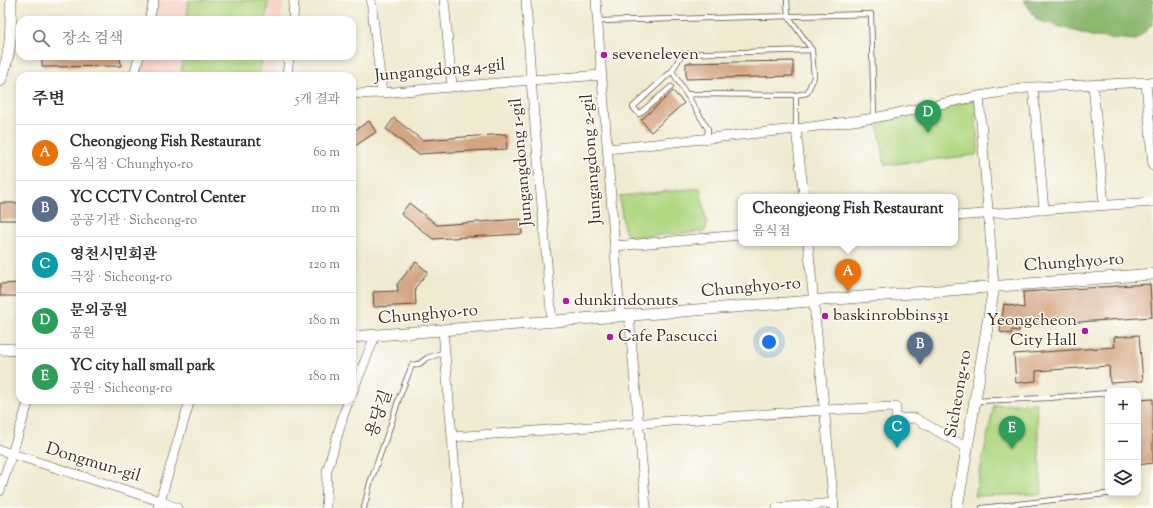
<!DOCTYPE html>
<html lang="ko">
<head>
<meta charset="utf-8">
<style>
	:root { --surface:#fff; --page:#f7f7f7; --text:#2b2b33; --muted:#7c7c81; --line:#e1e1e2; --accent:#d93025 }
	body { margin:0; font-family:"Sorts Mill Goudy","Noto Serif KR",serif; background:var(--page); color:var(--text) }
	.controls { position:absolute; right:12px; bottom:12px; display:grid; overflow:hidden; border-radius:8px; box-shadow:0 2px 6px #0003 }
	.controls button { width:36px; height:36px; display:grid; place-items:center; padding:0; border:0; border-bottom:1px solid var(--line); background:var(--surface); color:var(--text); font:20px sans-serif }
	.you { position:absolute; left:769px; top:342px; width:14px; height:14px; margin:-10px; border:3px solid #fff; border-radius:50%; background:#1a73e8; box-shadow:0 0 0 6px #1a73e833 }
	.badge { display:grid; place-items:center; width:26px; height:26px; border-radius:50%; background:var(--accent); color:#fff; font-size:13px; font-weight:700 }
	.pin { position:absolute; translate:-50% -33px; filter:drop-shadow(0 1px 2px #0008) }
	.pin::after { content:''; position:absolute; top:21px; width:14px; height:12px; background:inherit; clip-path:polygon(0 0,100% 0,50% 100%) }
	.popup { position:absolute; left:738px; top:194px; width:220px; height:52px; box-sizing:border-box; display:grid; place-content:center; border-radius:8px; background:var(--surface); filter:drop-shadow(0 1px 3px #0005); font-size:13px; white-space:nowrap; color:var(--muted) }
	.popup b { font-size:15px; color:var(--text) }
	.popup::after { content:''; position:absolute; left:50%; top:100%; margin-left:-8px; border:8px solid transparent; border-top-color:var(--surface) }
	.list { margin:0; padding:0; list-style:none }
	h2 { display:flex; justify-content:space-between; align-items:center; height:52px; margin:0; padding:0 16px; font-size:17px }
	h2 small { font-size:13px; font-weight:400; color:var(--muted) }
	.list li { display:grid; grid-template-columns:26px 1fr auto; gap:12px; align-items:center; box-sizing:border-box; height:56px; padding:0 16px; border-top:1px solid var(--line) }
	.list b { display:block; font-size:15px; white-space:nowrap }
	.list p { margin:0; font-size:13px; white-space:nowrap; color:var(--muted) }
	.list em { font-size:13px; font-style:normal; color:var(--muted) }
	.icon { flex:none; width:22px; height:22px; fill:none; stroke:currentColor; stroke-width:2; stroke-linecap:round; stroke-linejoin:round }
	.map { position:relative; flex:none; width:1153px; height:508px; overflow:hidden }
	.search { position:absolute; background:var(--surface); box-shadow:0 2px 6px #0003; left:16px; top:16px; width:340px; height:44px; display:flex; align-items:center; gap:10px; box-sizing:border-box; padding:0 14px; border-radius:12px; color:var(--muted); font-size:15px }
	.panel { position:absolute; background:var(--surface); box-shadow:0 2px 6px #0003; left:16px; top:72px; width:340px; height:332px; border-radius:12px }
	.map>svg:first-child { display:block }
	.built { fill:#f7d1c6 }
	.green { fill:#b0d781; stroke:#768050 }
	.forest { fill:#8cb86f; stroke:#647146 }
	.building { fill:#d3a481 }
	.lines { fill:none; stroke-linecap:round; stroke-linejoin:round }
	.service-casing { stroke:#564739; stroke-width:6 }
	.minor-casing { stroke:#564739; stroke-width:10 }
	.tertiary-casing { stroke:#564739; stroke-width:12 }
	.service { stroke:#fff; stroke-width:4.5 }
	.minor { stroke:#fff; stroke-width:9 }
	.tertiary { stroke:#fff; stroke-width:11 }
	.poi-dot { fill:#b5179e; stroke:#fdfcf7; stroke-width:1.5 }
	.labels { text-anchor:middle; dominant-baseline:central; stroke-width:3; stroke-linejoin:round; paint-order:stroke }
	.poi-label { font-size:17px; fill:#3b2a1e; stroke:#fdfcf7; text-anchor:start }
	.street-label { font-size:17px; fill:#3b2a1e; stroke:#fdfcf7 }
</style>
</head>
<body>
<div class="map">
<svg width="1153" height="508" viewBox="0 0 1153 508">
	<rect width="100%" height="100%" fill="#fdfcf7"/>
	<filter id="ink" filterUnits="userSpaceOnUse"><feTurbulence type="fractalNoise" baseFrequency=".025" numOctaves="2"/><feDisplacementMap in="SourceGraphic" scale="8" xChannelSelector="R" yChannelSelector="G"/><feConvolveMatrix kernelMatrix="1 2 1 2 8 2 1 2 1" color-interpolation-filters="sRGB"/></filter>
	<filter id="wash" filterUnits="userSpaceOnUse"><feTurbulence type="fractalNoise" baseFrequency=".012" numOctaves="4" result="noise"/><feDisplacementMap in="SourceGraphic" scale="16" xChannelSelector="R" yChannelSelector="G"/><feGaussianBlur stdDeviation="0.9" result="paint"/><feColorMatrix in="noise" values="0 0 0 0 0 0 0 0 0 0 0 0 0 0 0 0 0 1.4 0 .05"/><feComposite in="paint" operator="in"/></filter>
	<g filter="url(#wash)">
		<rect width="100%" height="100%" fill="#efead0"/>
		<path class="built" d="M156 0H283L281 20H152Z
			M143 56H278L276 76H137Z"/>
		<path class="green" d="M189 0H268L266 20H187Z
			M183 56H262L260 76H181Z
			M975 100 978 148V153L976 155 885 165 877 119Z
			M700 188 707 225 705 231 703 232 632 237 628 236 624 228 619 196Z
			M1036 403 1042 494 975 496 994 405Z"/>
		<path class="forest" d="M1024 0H1153V24L1136 40 1095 37 1037 20Z"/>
		<g id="blocks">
			<path class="building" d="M42 56H120L121 66 42 67Z
				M793 61V76L686 79V63Z
				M673 91 684 103 651 132 641 120Z
				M394 118 422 140 506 134 507 149 418 154 386 129Z
				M369 121 376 132 352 148V132Z
				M0 203H20V220H0Z
				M409 203 437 225 521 219 522 234 433 239 401 214Z
				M416 262 428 272 415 288 416 305 374 307 373 292 398 291 397 284Z
				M20 283V296H0V284Z
				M1150 284 1152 317 1020 326 1019 331 1012 330 1011 334 1000 332 1004 304 1024 308 1023 292Z
				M1139 335 1143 381 1110 383 1109 366 1036 371V381L1016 383 1014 354 1115 347 1114 337Z
				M1153 399V463L1138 465V400Z"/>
		</g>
	</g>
	<g filter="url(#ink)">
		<use href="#blocks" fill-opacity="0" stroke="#564739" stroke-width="1"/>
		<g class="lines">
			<defs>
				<path id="service" d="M787 0 788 16 812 50 814 77 807 93 796 95V129
					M598 21 871 14 874 118
					M671 87 639 114 633 107 672 71
					M687 94 796 95
					M707 138 708 129 672 71 682 54 812 50
					M975 401 1048 398 1108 393
					M364 508 370 483 391 424 399 398 412 365 419 364 427 358 445 352
					M982 508 1114 493"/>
				<path id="minor" d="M371 0 382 93
					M444 0 452 86
					M526 0 531 80 552 322
					M596 0 620 316
					M149 20 154 0
					M293 20 294 0
					M134 76 139 56
					M287 76 289 56
					M1146 82 1153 166
					M1093 84 1104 206
					M1033 87 1044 210
					M352 94 382 93 531 80 602 75
					M979 96 994 286
					M608 149 796 129
					M804 197 796 129 874 118 979 96 1033 87 1153 82
					M955 216 1153 202
					M808 243 834 508
					M615 246 741 235
					M629 315 646 508
					M443 330 458 508
					M352 393 375 336
					M452 437 824 410 896 407V419L915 418 967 448
					M0 450 160 501 177 508
					M0 491 29 400
					M158 508 190 400
					M326 508 327 471 344 413 349 400
					M777 508 834 503"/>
				<path id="tertiary" d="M0 81C12 53 11 29 11 0
					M352 337 1153 274
					M0 349 20 350
					M957 508 994 286"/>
			</defs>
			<use href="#service" class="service-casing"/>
			<use href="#minor" class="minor-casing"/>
			<use href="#tertiary" class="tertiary-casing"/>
			<use href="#service" class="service"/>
			<use href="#minor" class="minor"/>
			<use href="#tertiary" class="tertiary"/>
		</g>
	</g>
	<g class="poi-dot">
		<circle cx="604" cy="55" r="4"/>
		<circle cx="566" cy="301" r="4"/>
		<circle cx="825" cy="316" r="4"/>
		<circle cx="1085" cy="331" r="4"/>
		<circle cx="610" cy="337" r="4"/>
	</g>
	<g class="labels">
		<g class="poi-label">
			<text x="612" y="55">seveneleven</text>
			<text x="574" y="301">dunkindonuts</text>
			<text x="833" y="316">baskinrobbins31</text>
			<text x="1077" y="321" text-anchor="end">Yeongcheon<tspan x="1077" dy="20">City Hall</tspan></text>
			<text x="618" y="337">Cafe Pascucci</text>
		</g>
		<g class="street-label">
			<text transform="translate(440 71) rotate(-5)">Jungangdong 4-gil</text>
			<text transform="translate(592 159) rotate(-94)">Jungangdong 2-gil</text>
			<text transform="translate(522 162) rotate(-95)">Jungangdong 1-gil</text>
			<text transform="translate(1074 263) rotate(-4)">Chunghyo-ro</text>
			<text transform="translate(751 288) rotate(-5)">Chunghyo-ro</text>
			<text transform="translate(428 315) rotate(-5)">Chunghyo-ro</text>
			<text transform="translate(959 394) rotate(-80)">Sicheong-ro</text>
			<text transform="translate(380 414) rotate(-71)">용당길</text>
			<text transform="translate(93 463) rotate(17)">Dongmun-gil</text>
		</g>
	</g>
</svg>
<div class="controls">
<button>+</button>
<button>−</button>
<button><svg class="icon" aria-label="layers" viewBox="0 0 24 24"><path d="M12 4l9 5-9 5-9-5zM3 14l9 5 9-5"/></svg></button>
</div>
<div class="you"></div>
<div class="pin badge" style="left:848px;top:292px;background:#e8710a">A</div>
<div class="popup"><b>Cheongjeong Fish Restaurant</b>음식점</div>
<div class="pin badge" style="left:920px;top:365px;background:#5c6f8a">B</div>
<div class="pin badge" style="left:897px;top:448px;background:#0f9aa8">C</div>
<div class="pin badge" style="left:928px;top:133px;background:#2e9e5b">D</div>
<div class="pin badge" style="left:1012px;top:449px;background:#2e9e5b">E</div>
<div class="search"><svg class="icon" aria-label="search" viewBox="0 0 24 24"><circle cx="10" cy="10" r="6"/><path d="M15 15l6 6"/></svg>장소 검색</div>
<section class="panel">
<h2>주변<small>5개 결과</small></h2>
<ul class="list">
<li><span class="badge" style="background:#e8710a">A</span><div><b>Cheongjeong Fish Restaurant</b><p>음식점 · Chunghyo-ro</p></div><em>60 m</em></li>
<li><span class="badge" style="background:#5c6f8a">B</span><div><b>YC CCTV Control Center</b><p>공공기관 · Sicheong-ro</p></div><em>110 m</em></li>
<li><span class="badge" style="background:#0f9aa8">C</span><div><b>영천시민회관</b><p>극장 · Sicheong-ro</p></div><em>120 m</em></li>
<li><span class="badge" style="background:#2e9e5b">D</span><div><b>문외공원</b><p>공원</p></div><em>180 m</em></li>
<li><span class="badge" style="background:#2e9e5b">E</span><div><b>YC city hall small park</b><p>공원 · Sicheong-ro</p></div><em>180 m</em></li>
</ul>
</section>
</div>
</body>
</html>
